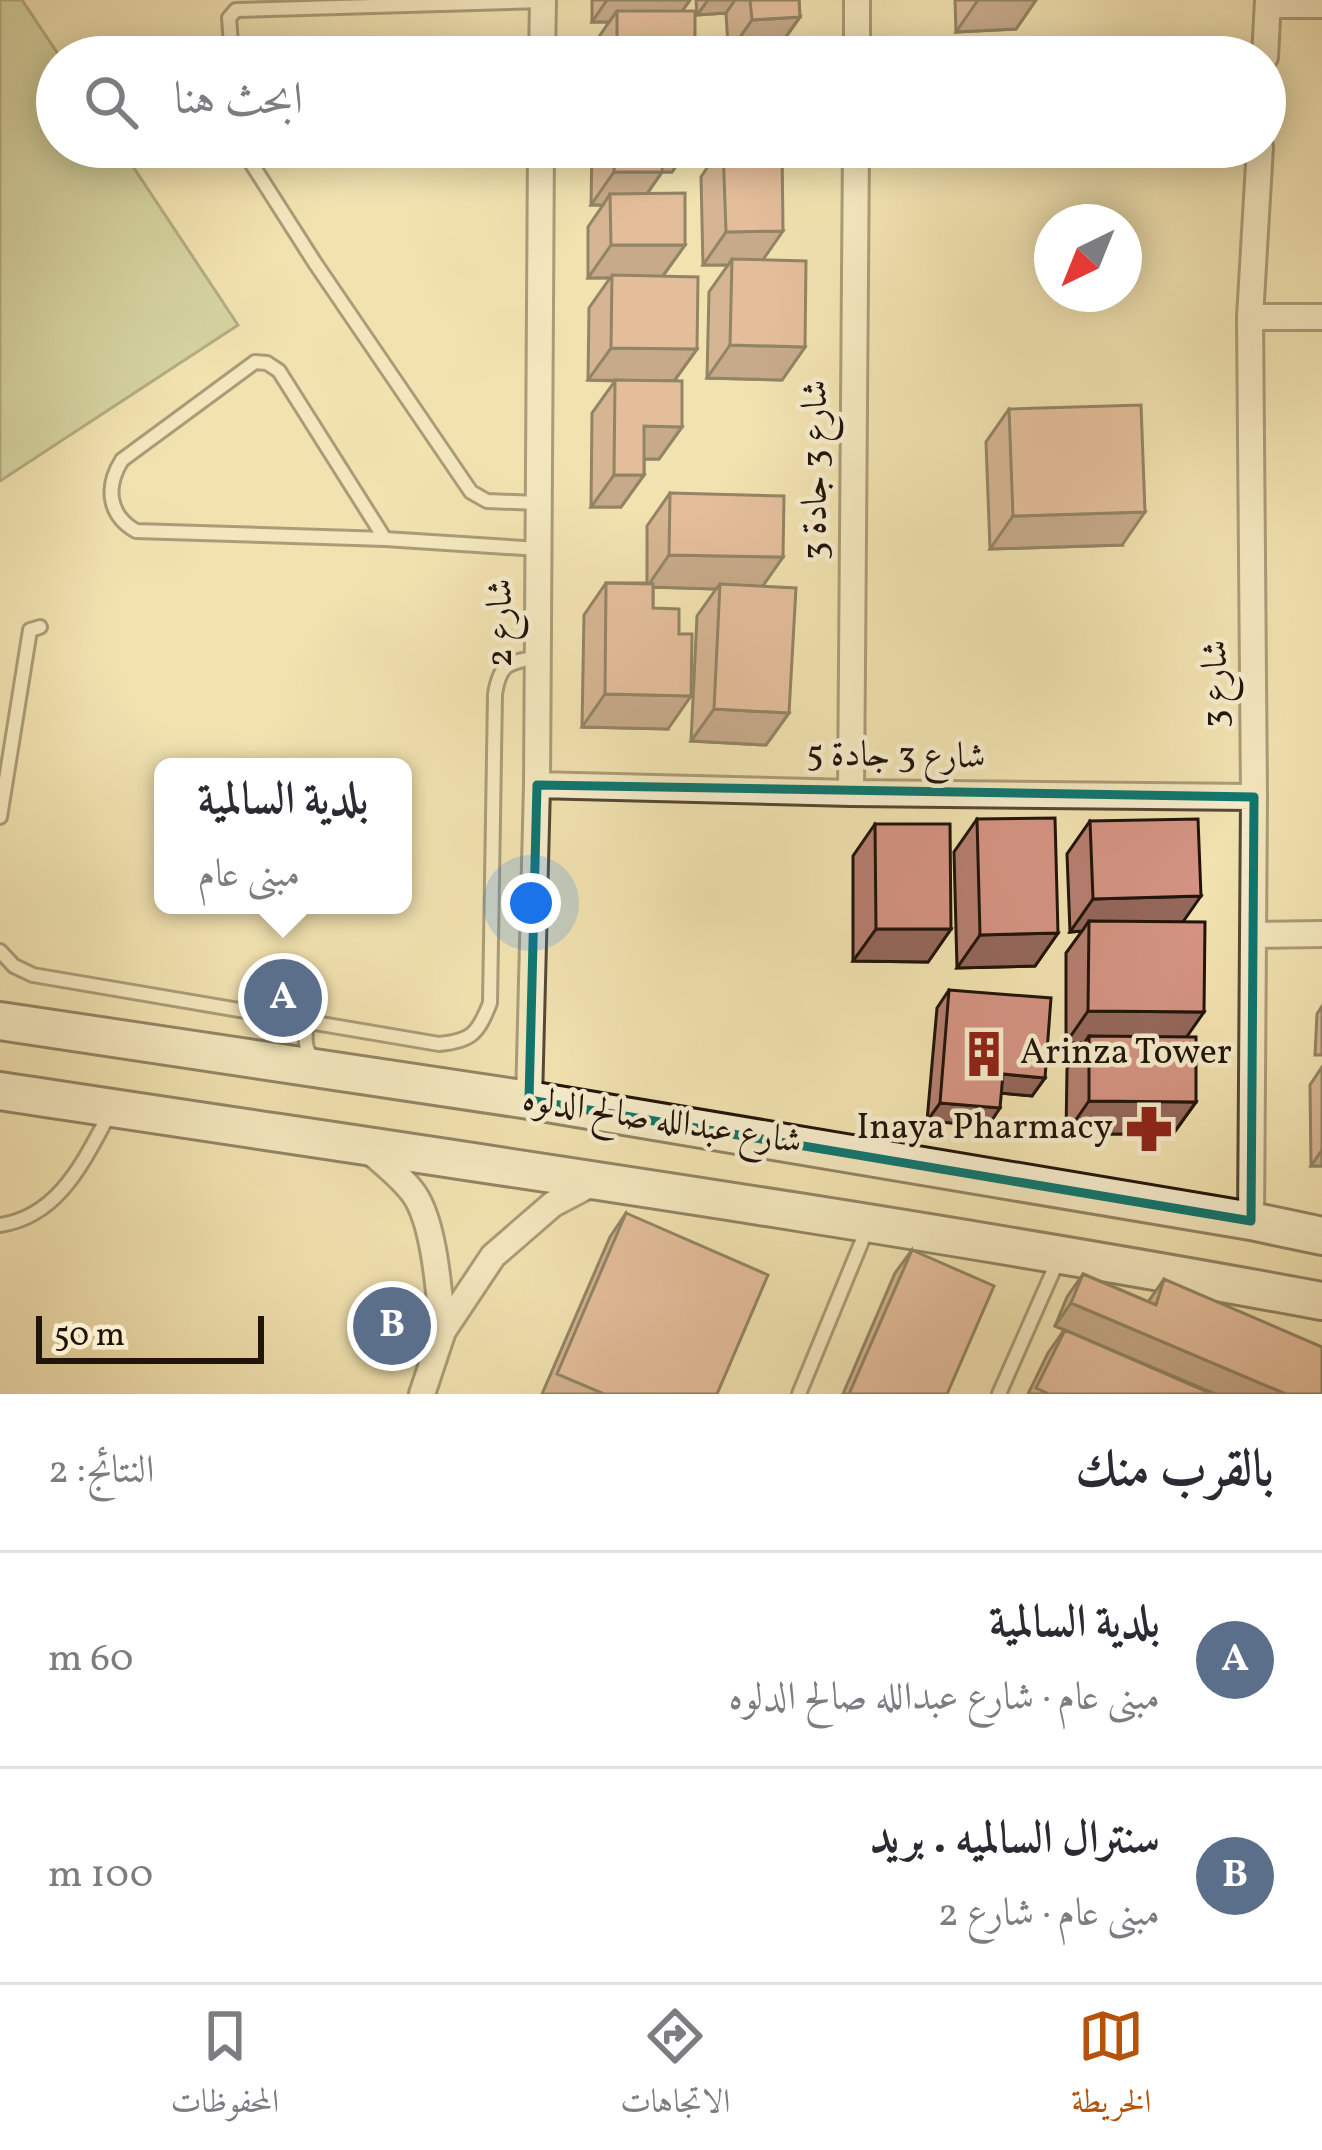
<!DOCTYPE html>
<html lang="ar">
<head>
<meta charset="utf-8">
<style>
	:root { --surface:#fff; --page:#f7f7f7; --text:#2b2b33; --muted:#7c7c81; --line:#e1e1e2; --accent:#b45309 }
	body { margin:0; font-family:Vollkorn,Amiri,serif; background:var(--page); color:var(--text); direction:rtl }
	.compass { position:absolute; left:1034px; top:204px; width:108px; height:108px; border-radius:50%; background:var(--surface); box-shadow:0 6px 30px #0003; rotate:223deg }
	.scale { position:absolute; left:36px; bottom:30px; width:228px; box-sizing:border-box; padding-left:12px; border:6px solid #21140a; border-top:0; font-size:33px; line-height:42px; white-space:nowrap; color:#21140a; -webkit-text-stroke:9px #f6eccc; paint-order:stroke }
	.you { position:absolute; left:531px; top:903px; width:42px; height:42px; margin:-30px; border:9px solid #fff; border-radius:50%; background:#1a73e8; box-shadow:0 0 0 18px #1a73e833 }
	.badge { display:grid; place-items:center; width:78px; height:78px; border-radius:50%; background:var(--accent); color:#fff; font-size:39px; font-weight:700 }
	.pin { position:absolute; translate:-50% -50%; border:6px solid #fff; box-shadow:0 3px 12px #0006 }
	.popup { position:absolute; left:154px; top:758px; width:258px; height:156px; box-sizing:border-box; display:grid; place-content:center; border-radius:18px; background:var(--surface); filter:drop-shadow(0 3px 9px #0005); font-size:39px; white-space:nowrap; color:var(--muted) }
	.popup b { font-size:45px; color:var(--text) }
	.popup::after { content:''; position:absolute; left:50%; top:100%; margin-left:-24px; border:24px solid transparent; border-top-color:var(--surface) }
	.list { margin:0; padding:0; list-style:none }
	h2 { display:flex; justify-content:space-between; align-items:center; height:156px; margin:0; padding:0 48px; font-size:51px }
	h2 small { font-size:39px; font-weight:400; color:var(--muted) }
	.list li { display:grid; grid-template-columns:78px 1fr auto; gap:36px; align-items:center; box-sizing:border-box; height:216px; padding:0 48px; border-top:3px solid var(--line) }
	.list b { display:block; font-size:45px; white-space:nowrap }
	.list p { margin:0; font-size:39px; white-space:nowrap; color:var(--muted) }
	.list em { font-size:39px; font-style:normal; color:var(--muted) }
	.icon { flex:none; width:66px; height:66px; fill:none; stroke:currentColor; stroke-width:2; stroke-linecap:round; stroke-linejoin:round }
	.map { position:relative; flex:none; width:1322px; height:1394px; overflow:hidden; direction:ltr }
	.search { position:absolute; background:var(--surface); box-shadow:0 6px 30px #0003; left:36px; right:36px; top:36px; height:132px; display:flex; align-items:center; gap:30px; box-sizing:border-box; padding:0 42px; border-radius:66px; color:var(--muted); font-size:45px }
	.sheet { height:588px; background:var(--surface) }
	nav { display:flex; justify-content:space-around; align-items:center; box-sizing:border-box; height:168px; border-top:3px solid var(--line); background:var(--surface); font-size:33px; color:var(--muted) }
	nav a { display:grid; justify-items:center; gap:6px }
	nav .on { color:var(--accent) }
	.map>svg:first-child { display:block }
	.park { fill:#b5c48f; stroke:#6b6c4c; stroke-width:3 }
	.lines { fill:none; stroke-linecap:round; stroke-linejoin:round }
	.lane-casing { stroke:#554834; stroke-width:18 }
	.street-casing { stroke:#554834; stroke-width:30 }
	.secondary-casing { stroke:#21140a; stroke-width:42 }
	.lane { stroke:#f6eccc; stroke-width:12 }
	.street { stroke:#f6eccc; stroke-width:24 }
	.secondary { stroke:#f6eccc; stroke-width:36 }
	.wall { fill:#b67e70; stroke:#21140a; stroke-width:3 }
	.shaded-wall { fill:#94675b; stroke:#21140a; stroke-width:3 }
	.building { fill:#d49382; stroke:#21140a; stroke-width:3 }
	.marked { fill:none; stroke:#0f766e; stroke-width:9; stroke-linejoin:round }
	.labels { text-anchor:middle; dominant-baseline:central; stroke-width:9; stroke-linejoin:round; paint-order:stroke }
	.street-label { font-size:36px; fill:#21140a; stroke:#f6eccc }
	.poi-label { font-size:36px; fill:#21140a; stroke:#f6eccc; text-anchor:start }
</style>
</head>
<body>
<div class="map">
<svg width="1322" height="1394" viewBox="0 0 1322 1394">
	<rect width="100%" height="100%" fill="#f1e2b0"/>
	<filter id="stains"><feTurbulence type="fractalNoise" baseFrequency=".00167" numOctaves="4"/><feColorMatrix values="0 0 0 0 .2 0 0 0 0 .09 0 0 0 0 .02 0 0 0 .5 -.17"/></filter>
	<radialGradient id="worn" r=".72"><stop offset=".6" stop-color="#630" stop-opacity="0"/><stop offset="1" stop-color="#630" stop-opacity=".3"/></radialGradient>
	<path class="park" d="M0 0H22L60 57H57V147H120L238 325 0 481Z"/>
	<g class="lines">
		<defs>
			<path id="lane" d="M232 57 229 18 236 10 543 1
				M241 147 315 263 471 492 487 501 538 503
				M385 539 279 371 267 363 255 362 122 460C105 487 108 515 136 531L385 539 539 549
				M0 817 30 630 40 627
				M0 951 14 966 33 975 439 1044C472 1041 478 1033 490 1003L495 694C500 663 508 663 537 657
				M307 1021C305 1039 303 1049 316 1061
				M0 1225C60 1216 84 1160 111 1111
				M799 1394 867 1229
				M999 1394 1059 1258"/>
			<path id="street" d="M1268 5H1322
				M542 57 543 0
				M857 57V0
				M1265 57 1268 0
				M1250 317H1322
				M537 785 851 793 1254 797
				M851 793 856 147
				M1253 935 1322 934
				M529 1100 537 785 541 147
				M366 1148C383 1163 401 1176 414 1194 435 1224 439 1294 443 1331
				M1251 1221 1254 797 1250 317 1260 147
				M422 1394 443 1331 493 1256 553 1204 597 1181"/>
			<path id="secondary" d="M0 1021 529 1100 1251 1221 1322 1236
				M0 1091C441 1158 883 1220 1322 1301"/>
		</defs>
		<use href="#lane" class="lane-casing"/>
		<use href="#street" class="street-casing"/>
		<use href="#secondary" class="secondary-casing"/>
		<use href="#lane" class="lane"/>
		<use href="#street" class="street"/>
		<use href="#secondary" class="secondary"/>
	</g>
	<path class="wall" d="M592 0H690L682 11 695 57H594V44L609 22H592Z
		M696 0H799L800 17 781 44 803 57H713L720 46H728L726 13 697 15Z
		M955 0H1036L1016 29 956 32Z
		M592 147H689L672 172H662L647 194 685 245 663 276 697 349 674 381 682 427 659 459H644V475L621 507H591L592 413 615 381 588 380 589 308 610 278H588V227L603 205H591Z
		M700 147H788L782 154 763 260 805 347 782 380 707 378 709 292 728 265H703L701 177 715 156 701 157Z
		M1009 409 1122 545 990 549 986 442Z
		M670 493 783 557 762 586 789 713 766 745 691 741 697 616 716 589 653 587V608L668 729 582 727 584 615 606 583H647V526Z
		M977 819 1058 933 1035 966 957 968 954 852Z
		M1090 821 1183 922 1186 1037 1196 1102 1173 1134H1066L1067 1069 1084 1043H1066V953L1082 931 1070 932 1067 854Z
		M875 824 951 929 928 962 853 961V856Z
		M949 990 1045 1078 1032 1096 1001 1093 988 1126 927 1121 937 1008Z
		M1322 1006V1055H1315L1317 1014Z
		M1322 1067V1166H1311L1310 1085Z
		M626 1213 717 1394H542L610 1237Z
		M912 1250 947 1394H843L895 1273Z
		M1083 1274 1148 1302 1164 1279 1322 1394H1215L1128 1357 1212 1394H1028L1048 1353 1064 1330 1055 1326 1067 1297Z"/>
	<path class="shaded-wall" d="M607 0H690L675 21 617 11 609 22H592Z
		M708 0H735L726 13 697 15Z
		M978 0H1036L1016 29 956 32Z
		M800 17 777 49 729 53 752 20Z
		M657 147H689L672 172H640Z
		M708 147H722L715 156 701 157Z
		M614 172H662L639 205 610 194 603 205H591Z
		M783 231 760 264 732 259 728 265H703L726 232Z
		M611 245H685L662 277 588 278Z
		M730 345 805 347 782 380 707 378Z
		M611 348 697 349 674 381 588 380Z
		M644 426 682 427 659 459H621Z
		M614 475H644L621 507H591Z
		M1145 512 1122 545 990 549 1013 516Z
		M669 555 783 557 760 590 720 584 716 589 647 587Z
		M605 694 691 696 668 729 582 727Z
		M714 709 789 713 766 745 691 741Z
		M1201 896 1178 929 1089 921 1082 931 1070 932 1093 899Z
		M876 929H951L928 962 853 961Z
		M1058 933 1035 966 957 968 980 935Z
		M1088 1011 1204 1012 1181 1045 1089 1036 1084 1043H1066Z
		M1003 1074 1045 1078 1032 1096 990 1092Z
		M1089 1101 1196 1102 1173 1134H1066Z
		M940 1103 1000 1108 988 1126 927 1121Z
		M1322 1150V1166H1311Z
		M1071 1303 1286 1394H1215L1055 1326Z"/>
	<path class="building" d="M750 0H799L800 17 752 20Z
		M617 11H695V57H617Z
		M803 44V57H721L720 46Z
		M615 147H663L662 172H614Z
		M723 147H782L783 231 726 232Z
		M685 193V245H611L610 194Z
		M732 259 806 261 805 347 730 345Z
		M612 275 698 277 697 349 611 348Z
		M615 380 682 381V427L644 426V475H614Z
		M1141 405 1145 512 1013 516 1009 409Z
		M670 493 784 496 783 557 669 555Z
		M606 583 653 584V608L679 609V634H692L691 696 605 694Z
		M720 584 796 588 789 713 714 709Z
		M1055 818 1058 933 980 935 977 819Z
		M1198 819 1201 896 1093 899 1090 821Z
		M875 824H950L951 929H876Z
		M1089 921 1205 922 1204 1012 1088 1011Z
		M949 990 1051 998 1045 1078 1003 1074 1000 1108 940 1103Z
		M1089 1036 1196 1037V1102L1089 1101Z
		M626 1213 768 1275 717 1394H604L557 1374Z
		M912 1250 994 1286 947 1394H849Z
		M1083 1274 1156 1305 1164 1279 1322 1347V1394H1286L1071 1303Z
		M1065 1330 1212 1394H1049L1036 1388Z"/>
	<path d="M0 0H1322V1394H0ZM537 785 1254 797 1251 1221 529 1100Z" fill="#f1e2b0" fill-opacity=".55" fill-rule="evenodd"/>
	<path class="marked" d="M537 785 1254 797 1251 1221 529 1100Z"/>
	<defs>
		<symbol id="building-bare" viewBox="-9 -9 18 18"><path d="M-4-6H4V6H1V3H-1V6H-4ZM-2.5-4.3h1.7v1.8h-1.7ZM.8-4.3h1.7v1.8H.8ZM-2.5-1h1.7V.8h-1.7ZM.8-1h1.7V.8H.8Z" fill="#8f2418" stroke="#f6eccc" stroke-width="2.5" paint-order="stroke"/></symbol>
		<symbol id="pharmacy-bare" viewBox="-9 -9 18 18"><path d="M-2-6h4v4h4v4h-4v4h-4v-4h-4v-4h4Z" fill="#8f2418" stroke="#f6eccc" stroke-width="2.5" paint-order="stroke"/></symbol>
	</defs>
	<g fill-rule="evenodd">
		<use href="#building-bare" x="951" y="1021" width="66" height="66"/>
		<use href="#pharmacy-bare" x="1116" y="1096" width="66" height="66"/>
	</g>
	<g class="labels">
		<g class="street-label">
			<text transform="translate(817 470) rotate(-90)">شارع 3 جادة 3</text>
			<text transform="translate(502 623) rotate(-90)">شارع 2</text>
			<text transform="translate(1217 684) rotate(-90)">شارع 3</text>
			<text transform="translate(896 757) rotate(1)">شارع 3 جادة 5</text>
			<text transform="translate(662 1122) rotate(9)">شارع عبدالله صالح الدلوه</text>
		</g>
		<g class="poi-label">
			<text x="1020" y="1054">Arinza Tower</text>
			<text x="1113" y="1129" text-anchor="end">Inaya Pharmacy</text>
		</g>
	</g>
	<rect width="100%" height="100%" filter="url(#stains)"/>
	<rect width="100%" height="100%" fill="url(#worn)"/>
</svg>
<svg class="compass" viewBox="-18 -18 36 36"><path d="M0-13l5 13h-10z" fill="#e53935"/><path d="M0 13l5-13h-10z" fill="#7c7c81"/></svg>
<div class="scale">50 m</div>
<div class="you"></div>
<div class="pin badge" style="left:283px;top:998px;background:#5c6f8a">A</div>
<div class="popup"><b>بلدية السالمية</b>مبنى عام</div>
<div class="pin badge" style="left:392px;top:1326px;background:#5c6f8a">B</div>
<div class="search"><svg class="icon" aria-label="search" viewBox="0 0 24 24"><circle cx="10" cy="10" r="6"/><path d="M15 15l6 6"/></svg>ابحث هنا</div>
</div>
<section class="sheet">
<h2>بالقرب منك<small>النتائج: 2</small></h2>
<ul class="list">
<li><span class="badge" style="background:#5c6f8a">A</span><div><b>بلدية السالمية</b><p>مبنى عام · شارع عبدالله صالح الدلوه</p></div><em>60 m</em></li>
<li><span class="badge" style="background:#5c6f8a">B</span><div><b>سنترال السالميه . بريد</b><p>مبنى عام · شارع 2</p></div><em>100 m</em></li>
</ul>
</section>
<nav>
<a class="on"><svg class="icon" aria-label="map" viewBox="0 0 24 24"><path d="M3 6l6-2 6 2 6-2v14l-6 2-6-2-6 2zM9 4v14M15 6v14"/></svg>الخريطة</a>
<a><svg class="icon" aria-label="directions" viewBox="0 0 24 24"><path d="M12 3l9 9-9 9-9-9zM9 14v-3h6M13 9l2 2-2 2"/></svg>الاتجاهات</a>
<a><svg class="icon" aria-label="saved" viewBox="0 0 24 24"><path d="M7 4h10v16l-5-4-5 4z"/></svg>المحفوظات</a>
</nav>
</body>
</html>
